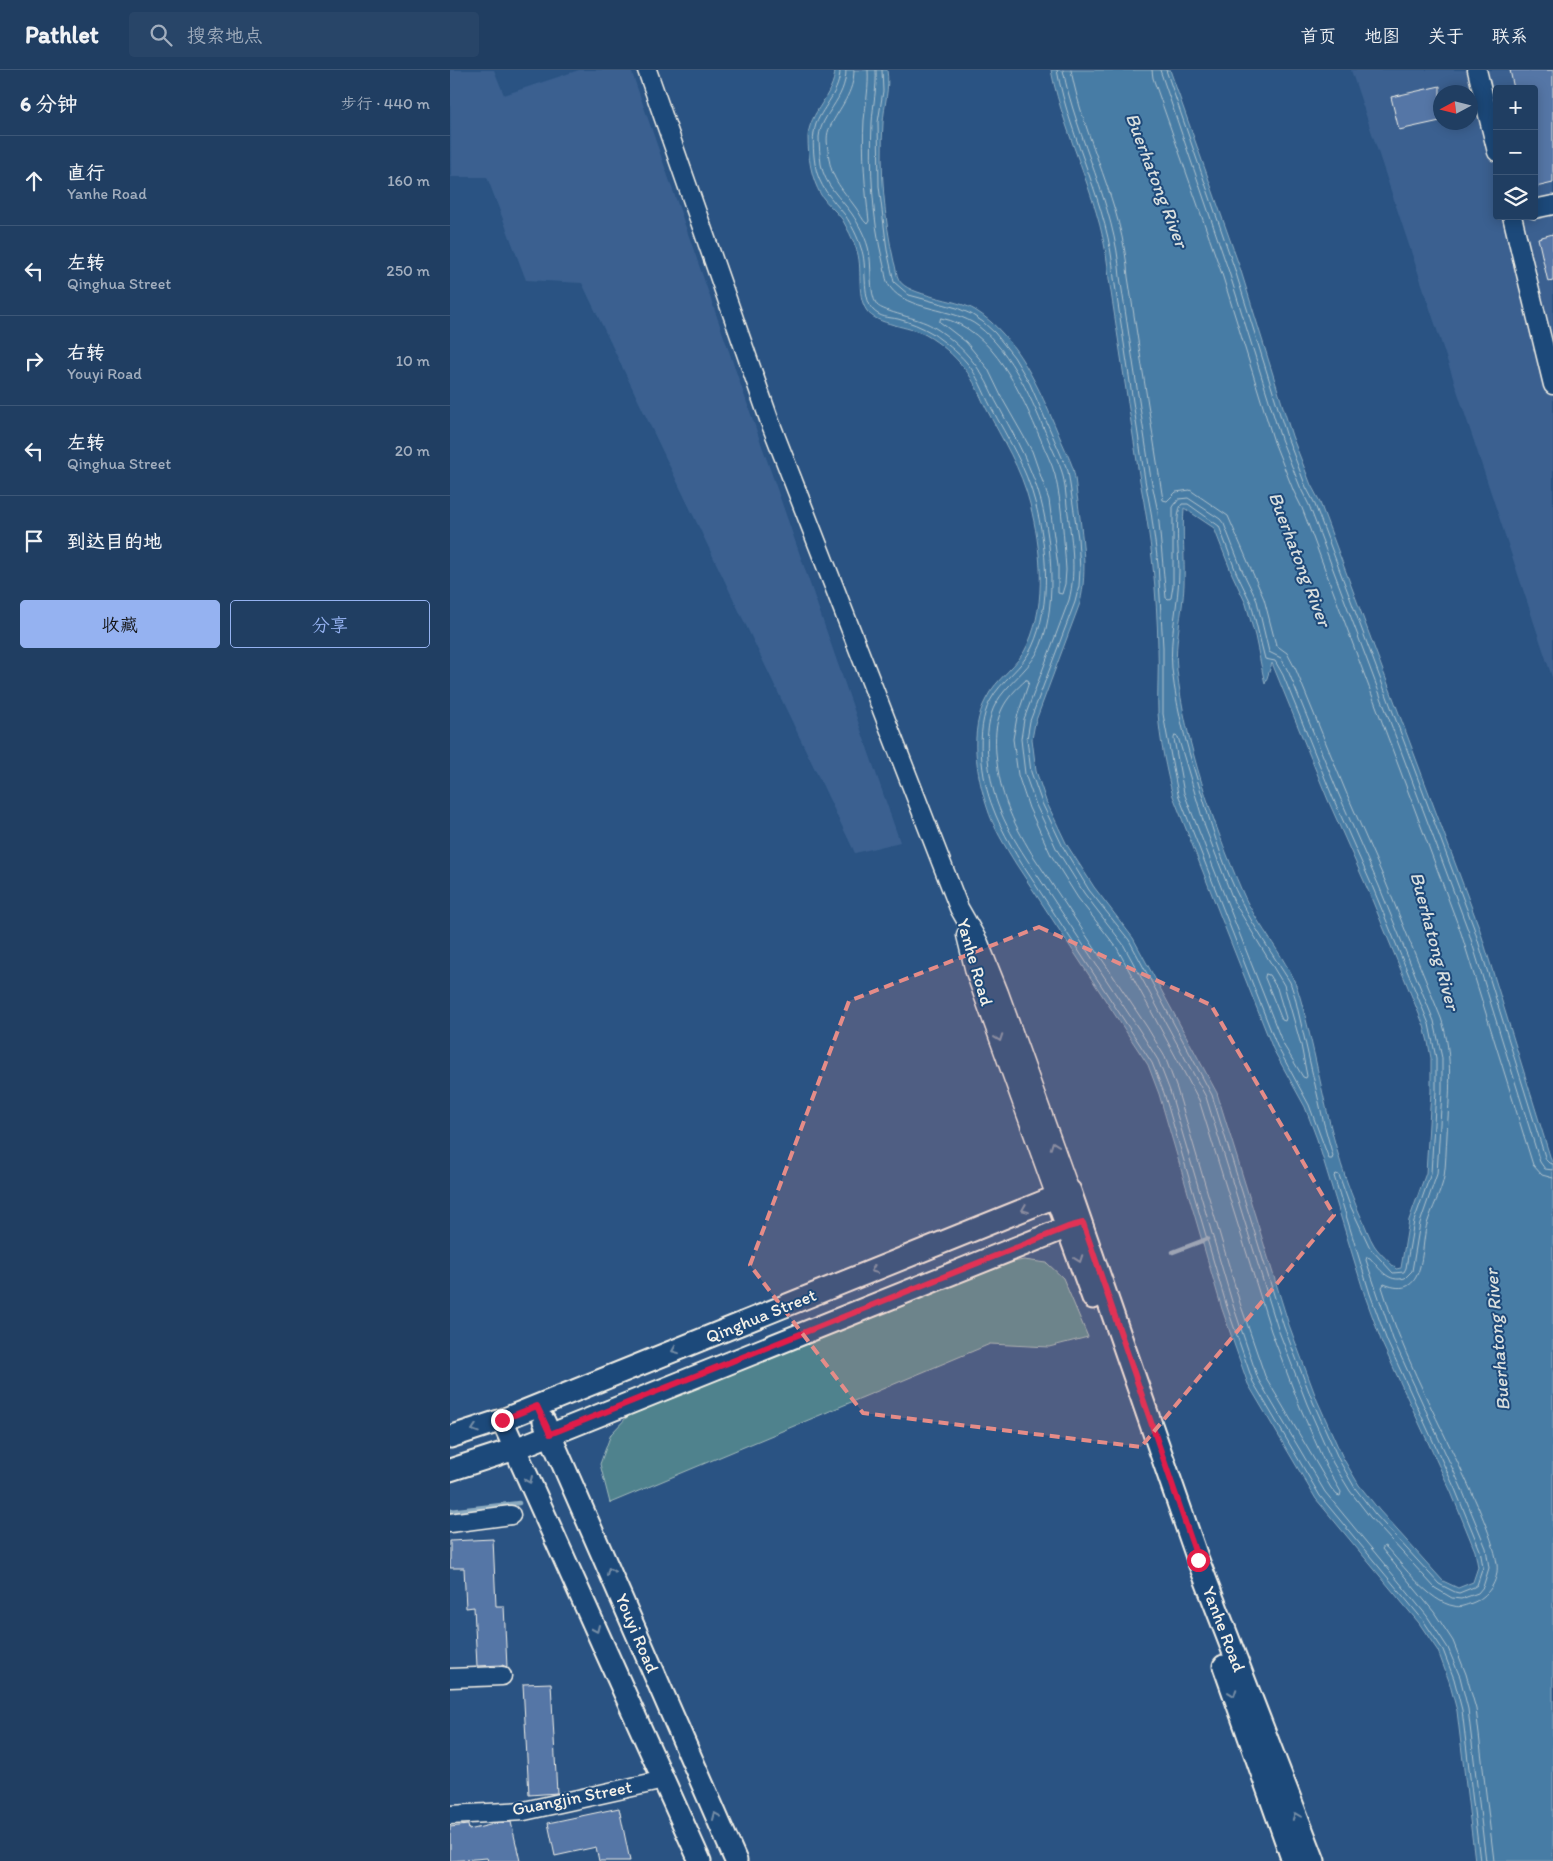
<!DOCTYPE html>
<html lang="zh">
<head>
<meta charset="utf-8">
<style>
	:root { --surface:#203e62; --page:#284568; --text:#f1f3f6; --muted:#a2aebe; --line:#3d5777; --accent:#95b2f1 }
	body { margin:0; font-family:Itim,"LXGW WenKai TC",sans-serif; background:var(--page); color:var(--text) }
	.controls { position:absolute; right:15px; top:15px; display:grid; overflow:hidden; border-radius:5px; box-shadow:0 2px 12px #0003 }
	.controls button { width:45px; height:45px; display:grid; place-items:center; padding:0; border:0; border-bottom:1px solid var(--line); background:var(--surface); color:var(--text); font:25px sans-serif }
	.compass { position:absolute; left:983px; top:15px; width:45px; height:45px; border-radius:50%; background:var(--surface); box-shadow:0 2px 12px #0003; rotate:263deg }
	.stop { position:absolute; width:15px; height:15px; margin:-11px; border:4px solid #e11d48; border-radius:50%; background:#fff }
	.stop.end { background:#e11d48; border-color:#fff; box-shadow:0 1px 5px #0008 }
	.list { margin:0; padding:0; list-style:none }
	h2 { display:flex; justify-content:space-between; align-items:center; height:65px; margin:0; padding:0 20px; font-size:21px }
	h2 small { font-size:16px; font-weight:400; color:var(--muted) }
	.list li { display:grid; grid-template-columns:32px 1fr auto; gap:15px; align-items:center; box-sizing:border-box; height:90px; padding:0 20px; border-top:1px solid var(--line) }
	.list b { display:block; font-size:19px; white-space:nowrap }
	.list p { margin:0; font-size:16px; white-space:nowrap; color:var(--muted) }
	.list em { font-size:16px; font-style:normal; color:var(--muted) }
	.actions { display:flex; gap:10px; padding:15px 20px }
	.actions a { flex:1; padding:11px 0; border:1px solid var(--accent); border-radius:5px; text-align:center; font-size:18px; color:var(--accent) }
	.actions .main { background:var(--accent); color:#111 }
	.icon { flex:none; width:28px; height:28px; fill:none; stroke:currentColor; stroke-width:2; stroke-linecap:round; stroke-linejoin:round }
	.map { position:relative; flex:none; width:1103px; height:1791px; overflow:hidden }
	header { display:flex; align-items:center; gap:30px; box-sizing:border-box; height:70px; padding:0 25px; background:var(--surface); border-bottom:1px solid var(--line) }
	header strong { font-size:24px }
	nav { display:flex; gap:28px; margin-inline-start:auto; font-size:18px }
	.search { width:350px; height:45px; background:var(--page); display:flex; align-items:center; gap:12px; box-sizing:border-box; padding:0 18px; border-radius:5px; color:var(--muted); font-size:19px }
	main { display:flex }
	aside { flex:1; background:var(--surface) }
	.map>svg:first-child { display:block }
	.built { fill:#3b6190; fill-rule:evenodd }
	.green { fill:#50828d; stroke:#a2baba }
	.water { fill:#477ca5; stroke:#8cabc0; fill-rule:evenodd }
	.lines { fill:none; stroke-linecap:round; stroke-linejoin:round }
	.shore { stroke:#afc2cd; stroke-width:1 }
	.stream { stroke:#8cabc0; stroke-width:4.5 }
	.building { fill:#5476a6; stroke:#f4f1e8 }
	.minor-casing { stroke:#f4f1e8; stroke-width:21 }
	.major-casing { stroke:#f4f1e8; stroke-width:25 }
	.minor { stroke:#1f4a7a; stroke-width:18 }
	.major { stroke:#1f4a7a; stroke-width:21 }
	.oneway { stroke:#748da6 }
	.route { stroke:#e11d48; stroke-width:6 }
	.marked { fill:#e58c88; fill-opacity:0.2; stroke:#e58c88; stroke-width:4; stroke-dasharray:10 6; stroke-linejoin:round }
	.labels { text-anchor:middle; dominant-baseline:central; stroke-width:4; stroke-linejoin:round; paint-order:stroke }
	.street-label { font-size:18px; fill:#f4f1e8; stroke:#1f4a7a }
	.water-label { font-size:19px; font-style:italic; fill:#dadfde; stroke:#1f4a7a }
</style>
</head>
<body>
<header>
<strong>Pathlet</strong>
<div class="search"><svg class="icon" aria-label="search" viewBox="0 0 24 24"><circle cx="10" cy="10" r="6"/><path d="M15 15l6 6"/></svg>搜索地点</div>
<nav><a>首页</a><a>地图</a><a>关于</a><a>联系</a></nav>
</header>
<main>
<aside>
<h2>6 分钟<small>步行 · 440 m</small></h2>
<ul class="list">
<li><svg class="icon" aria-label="ahead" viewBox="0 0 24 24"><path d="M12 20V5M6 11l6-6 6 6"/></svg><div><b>直行</b><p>Yanhe Road</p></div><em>160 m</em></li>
<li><svg class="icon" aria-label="left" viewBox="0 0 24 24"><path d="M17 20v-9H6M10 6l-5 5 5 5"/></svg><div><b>左转</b><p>Qinghua Street</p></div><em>250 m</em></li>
<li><svg class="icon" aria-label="right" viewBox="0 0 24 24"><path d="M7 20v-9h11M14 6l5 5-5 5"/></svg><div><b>右转</b><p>Youyi Road</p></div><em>10 m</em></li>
<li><svg class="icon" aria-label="left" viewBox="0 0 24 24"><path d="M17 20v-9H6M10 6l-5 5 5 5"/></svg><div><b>左转</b><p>Qinghua Street</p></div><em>20 m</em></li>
<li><svg class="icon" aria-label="arrive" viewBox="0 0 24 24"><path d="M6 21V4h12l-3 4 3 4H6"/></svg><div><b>到达目的地</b></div></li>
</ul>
<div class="actions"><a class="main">收藏</a><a>分享</a></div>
</aside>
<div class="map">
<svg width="1103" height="1791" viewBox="0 0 1103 1791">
	<rect width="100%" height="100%" fill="#2a5383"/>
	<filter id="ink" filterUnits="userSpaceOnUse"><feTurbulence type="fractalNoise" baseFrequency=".02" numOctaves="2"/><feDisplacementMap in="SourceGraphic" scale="10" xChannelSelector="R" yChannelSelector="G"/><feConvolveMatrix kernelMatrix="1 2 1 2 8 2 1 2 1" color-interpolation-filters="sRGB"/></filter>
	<g filter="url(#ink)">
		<path class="built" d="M0 0H44L54 25 129 0H181L450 772 405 783 132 213 76 210 37 107H1Z
			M901 0H1103V610ZM1047 19H1084V146H1047ZM991 22H1021V52H991Z"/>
		<path class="green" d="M574 1190 597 1193 613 1208 638 1267 599 1277 540 1274 160 1433 150 1394 161 1364 179 1345 202 1334 547 1195Z"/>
		<path class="water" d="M385 0H437C440 18 434 35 433 53 430 97 434 149 444 192 446 197 446 205 449 210 458 226 507 229 525 240 567 266 590 320 608 363 613 375 619 387 623 398 626 409 626 421 628 432 632 466 638 499 630 533L585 653 582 669 586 701 596 731 617 775 644 817 683 868 767 1023 839 1255 867 1330 893 1388 909 1415 929 1440 993 1511 1008 1518 1023 1512 1028 1497 1025 1481 1001 1422 932 1273 915 1226 867 1069 855 1037 823 979 723 726C716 700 710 670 708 643 707 622 709 600 708 578 707 522 701 466 690 411L659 209C654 135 615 71 601 0H720L790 198 842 366 861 415 869 430 1029 857 1103 1096V1791H1025L1007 1641 999 1611 988 1581 969 1553 866 1429 798 1314 772 1239 709 1024 698 995 566 794C555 776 543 757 537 737 526 704 519 660 536 629 546 608 569 596 578 574 597 532 591 478 580 434 571 398 553 371 536 338 529 324 524 310 514 298 504 285 490 273 476 265 459 256 427 255 417 241 405 224 414 198 406 178 403 169 397 158 392 149 386 141 377 134 371 125 361 108 358 87 358 67 359 42 384 26 385 0ZM734 438 764 458 782 504 796 534 805 566 815 614 822 593 878 730 918 820 974 956 978 972 981 988V1021L976 1103 959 1150 951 1198 946 1199C939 1191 929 1183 924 1175 919 1167 916 1157 912 1149 879 1078 871 1001 850 927 840 890 807 857 792 821 763 754 735 672 727 600 724 571 733 543 734 515 735 489 732 464 734 438Z"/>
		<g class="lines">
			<path class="shore" d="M390 0C390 22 374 35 366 54 362 66 363 81 365 94 368 116 382 129 395 145 401 154 408 167 411 178 418 195 411 226 423 240 431 248 438 247 448 249 460 252 472 257 482 263 494 272 507 281 517 293 528 306 533 322 541 337 558 369 576 397 585 432 597 477 602 534 582 577 573 598 551 610 540 631 525 659 531 709 543 738 550 757 560 774 570 791L702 993 714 1023 777 1237 803 1312 870 1426 973 1550 993 1580 1004 1609 1012 1640 1030 1791
				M396 0C396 30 371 44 369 67 369 75 370 86 371 94 375 116 390 127 402 144 408 153 415 166 418 177 423 193 418 223 427 235 433 242 469 248 482 256 501 267 519 284 531 303 539 314 543 328 550 339 566 369 582 398 591 431 602 473 608 544 587 583 576 602 557 614 546 633 531 659 538 708 548 735 555 754 565 771 576 788L690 961 708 990 720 1021 783 1235 808 1309 875 1422 977 1546 998 1578 1010 1607 1018 1639 1036 1791
				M404 0C404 23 390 37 380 57 376 64 377 72 378 80 380 108 390 116 406 138 410 143 412 150 417 154L419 151C415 118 412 84 414 50 416 33 419 17 418 0
				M426 0C427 18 423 35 422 53 420 98 422 147 433 192 435 199 435 211 440 217 457 241 503 237 528 256 562 282 583 332 599 371 603 381 609 392 612 402 615 413 616 425 617 436 621 467 627 499 619 530L574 649 571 669 575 704 586 735 607 780 634 823 673 874 756 1027 828 1259 857 1334 883 1393 900 1421 920 1447 985 1518 1002 1528 1011 1529 1028 1523 1033 1517 1039 1498 1036 1478 1011 1417 943 1269 916 1190 917 1187 920 1188C930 1199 938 1213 955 1208L962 1201 970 1153 987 1104 992 1021V988L984 951 929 816 889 725 839 603 831 588 819 582 807 531 792 500 774 454 770 449 738 428 729 429 723 437V516L721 528 719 529 716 528 708 442 701 409 670 207C665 134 627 71 613 0
				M432 0 433 21 428 52 429 116 437 180 444 212 459 225 507 238 521 244 533 252 545 263 564 287 580 314 618 401 628 468 630 500 629 516 625 532 580 651 577 669 581 702 592 733 613 777 639 820 679 870 762 1025 834 1257 863 1332 889 1390 905 1418 925 1444 989 1514 1005 1522 1009 1523 1024 1517 1027 1515 1033 1497 1030 1480 1005 1419 937 1271 920 1224 884 1106 886 1104 889 1105 899 1133 920 1178 943 1203 954 1202 956 1198 964 1151 981 1103 986 1021V988L979 954 923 818 883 728 833 605 825 591 815 589 801 533 786 502 769 456 738 434H732C724 442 729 487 729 501 729 533 719 566 722 599 727 644 740 688 754 731 764 765 775 800 791 831 805 859 823 885 840 912L845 927 874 1054 883 1086 882 1089H879L859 1035 827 976 728 724 713 644V577L708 494 701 442 695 410 664 208C659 135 620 71 607 0
				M621 0C634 71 673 134 678 207L713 430 717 431 726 422 740 420 778 446 814 529 826 575 837 583 846 600 896 722 936 813 991 948C1004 986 999 1026 997 1065 996 1079 996 1094 994 1107 991 1123 982 1138 977 1154 970 1178 977 1232 934 1214L932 1217C950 1277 980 1335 1007 1391 1020 1419 1043 1465 1047 1494 1049 1511 1038 1527 1022 1533 1016 1535 1010 1538 1004 1536 979 1532 953 1495 936 1477L934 1476 932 1479 984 1542 1003 1571 1016 1604 1026 1639 1044 1791
				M702 0 703 8 772 204 824 372 844 422 852 438 1011 863 1083 1095 1092 1105 1103 1108
				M710 0 779 202 831 369 851 419 859 435 1018 860 1090 1092 1095 1099 1103 1100
				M716 0 785 200 837 367 856 417 864 432 1024 858 1096 1090 1099 1093 1103 1094
				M491 248C544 258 572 326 591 370 595 381 602 393 605 405 612 434 614 470 616 500L615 514 612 524 608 523V496L599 430 582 381 553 330 538 299 516 272 490 252Z
				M576 610H578L579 612 567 647 563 669 568 705 579 738 601 785 628 828 667 878 749 1030 821 1261 850 1337 876 1396 891 1422 890 1426 887 1425 881 1418 815 1306 790 1233 727 1019 715 987 697 957 582 784C561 749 550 725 546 684 545 668 545 654 552 639 557 628 567 618 576 610Z
				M725 666 728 667 755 757 784 832 834 915 851 975 857 1006 856 1008 853 1007 833 974 734 723 724 669Z
				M816 904 819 905 827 918 836 948 835 951 832 950 815 908Z"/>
			<path class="stream" d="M723 1182 757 1169
				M0 1441 69 1433"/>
		</g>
		<path class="building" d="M1060 0H1103V113L1086 117 1084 109V19H1064Z
			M990 16V51L949 60 941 27Z
			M1103 164V211L1098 212 1088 168Z
			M43 1469 46 1536H54L57 1597 52 1595 27 1596 24 1537 16 1538 14 1498H0V1471Z
			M101 1613 107 1723 79 1725 73 1614Z
			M169 1738 180 1791H149L146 1777 105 1786 98 1753Z
			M61 1752 70 1791H38L37 1788 0 1791V1757L18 1755 19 1760 48 1753Z"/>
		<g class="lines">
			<defs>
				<path id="minor" d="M197 0 320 352 509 838 529 873 549 923 620 1121
					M1027 0 1047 82
					M1084 139 1103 135
					M1062 146 1103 315
					M516 865 525 902 606 1127
					M0 1453 61 1445
					M0 1608 52 1606
					M0 1745 74 1741 214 1710"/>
				<path id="major" d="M606 1127 643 1228
					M52 1350 250 1791
					M94 1351 286 1791
					M0 1367 52 1350 620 1121 748 1490 864 1791
					M0 1400 65 1379 618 1157 630 1154
					M774 1596 843 1791"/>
			</defs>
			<use href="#minor" class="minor-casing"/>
			<use href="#major" class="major-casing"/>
			<use href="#minor" class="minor"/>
			<use href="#major" class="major"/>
		</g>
		<defs><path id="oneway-chevron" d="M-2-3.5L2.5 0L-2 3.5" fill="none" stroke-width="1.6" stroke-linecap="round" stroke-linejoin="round" transform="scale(1.25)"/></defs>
		<g class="oneway">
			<use href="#oneway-chevron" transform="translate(549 968) rotate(70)"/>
			<use href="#oneway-chevron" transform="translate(604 1075) rotate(-110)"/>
			<use href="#oneway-chevron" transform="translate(575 1139) rotate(158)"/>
			<use href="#oneway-chevron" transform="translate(629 1189) rotate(70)"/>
			<use href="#oneway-chevron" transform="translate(424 1200) rotate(158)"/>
			<use href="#oneway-chevron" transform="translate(225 1280) rotate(158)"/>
			<use href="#oneway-chevron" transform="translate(25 1359) rotate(162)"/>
			<use href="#oneway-chevron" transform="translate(79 1410) rotate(66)"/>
			<use href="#oneway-chevron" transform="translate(160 1501) rotate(-113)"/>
			<use href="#oneway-chevron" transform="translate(146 1559) rotate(66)"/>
			<use href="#oneway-chevron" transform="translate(783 1623) rotate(70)"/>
			<use href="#oneway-chevron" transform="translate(266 1746) rotate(-113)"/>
			<use href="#oneway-chevron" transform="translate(846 1746) rotate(-111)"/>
		</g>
	</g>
	<g class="lines" filter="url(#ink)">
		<path class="route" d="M52 1350 87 1336 100 1364 618 1157 633 1153 748 1490"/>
	</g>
	<path class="marked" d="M589 857 761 935 884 1145 691 1377 413 1343 300 1195 399 931Z"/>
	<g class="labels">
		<g class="street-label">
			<text transform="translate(525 892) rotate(74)">Yanhe Road</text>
			<text transform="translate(311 1246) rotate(-22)">Qinghua Street</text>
			<text transform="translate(774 1559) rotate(69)">Yanhe Road</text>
			<text transform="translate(187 1563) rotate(67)">Youyi Road</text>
			<text transform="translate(122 1728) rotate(-11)">Guangjin Street</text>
		</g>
		<g class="water-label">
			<text transform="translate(707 110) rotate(69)">Buerhatong River</text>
			<text transform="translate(850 489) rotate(69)">Buerhatong River</text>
			<text transform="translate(985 871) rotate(75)">Buerhatong River</text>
			<text transform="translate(1047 1270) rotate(-95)">Buerhatong River</text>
		</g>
	</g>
</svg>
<div class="controls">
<button>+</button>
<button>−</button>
<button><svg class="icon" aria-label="layers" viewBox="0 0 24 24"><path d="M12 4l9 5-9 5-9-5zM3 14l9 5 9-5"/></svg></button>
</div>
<svg class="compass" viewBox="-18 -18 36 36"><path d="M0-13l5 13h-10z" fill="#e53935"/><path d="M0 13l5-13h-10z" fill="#a2aebe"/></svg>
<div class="stop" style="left:748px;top:1490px"></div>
<div class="stop end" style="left:52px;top:1350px"></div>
</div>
</main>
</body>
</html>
